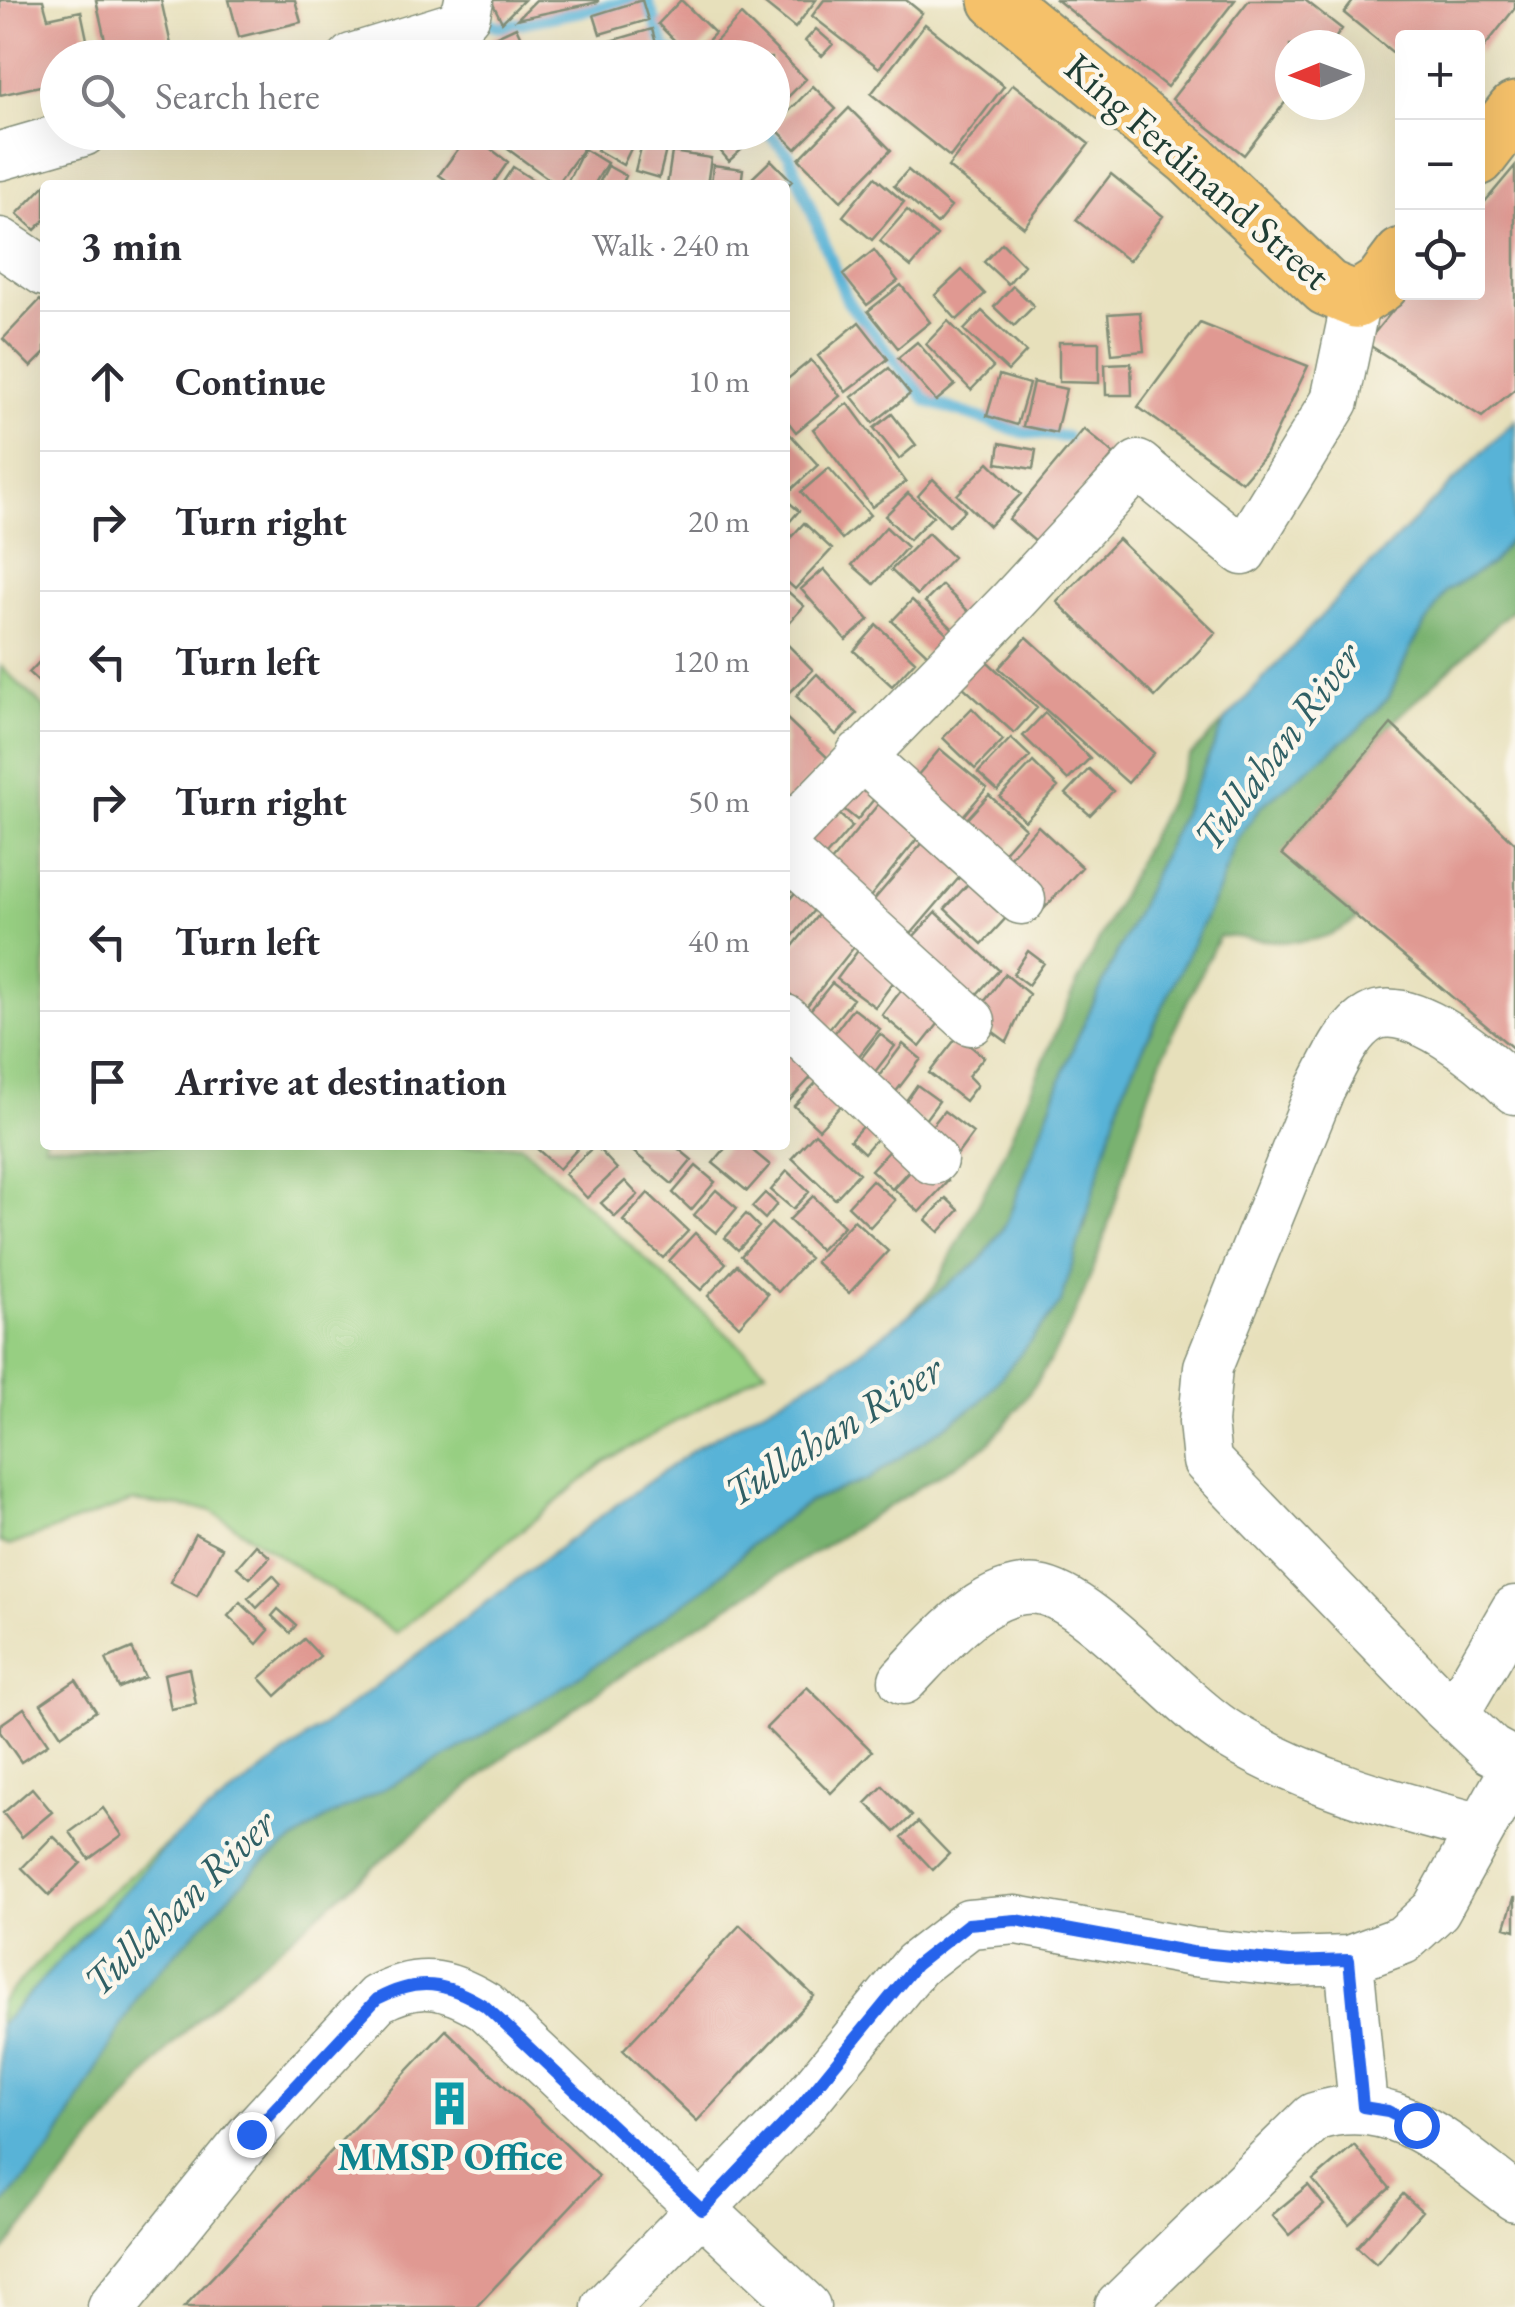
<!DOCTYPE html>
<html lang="en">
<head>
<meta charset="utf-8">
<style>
	:root { --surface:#fff; --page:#f7f7f7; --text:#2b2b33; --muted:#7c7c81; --line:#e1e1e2 }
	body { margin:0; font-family:"EB Garamond",serif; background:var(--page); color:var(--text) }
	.controls { position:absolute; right:30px; top:30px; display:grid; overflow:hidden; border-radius:10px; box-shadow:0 10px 40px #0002 }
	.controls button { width:90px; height:90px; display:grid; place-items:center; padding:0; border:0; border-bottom:2px solid var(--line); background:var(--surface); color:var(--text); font:50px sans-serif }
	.compass { position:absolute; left:1275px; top:30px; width:90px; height:90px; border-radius:50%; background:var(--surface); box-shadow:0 10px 40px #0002; rotate:269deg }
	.stop { position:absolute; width:30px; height:30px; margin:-22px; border:8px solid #2563eb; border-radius:50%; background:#fff }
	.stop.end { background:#2563eb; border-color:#fff; box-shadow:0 2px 10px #0008 }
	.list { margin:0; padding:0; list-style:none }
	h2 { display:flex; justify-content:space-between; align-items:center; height:130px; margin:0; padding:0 40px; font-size:42px }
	h2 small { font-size:32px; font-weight:400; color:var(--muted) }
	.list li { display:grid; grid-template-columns:65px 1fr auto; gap:30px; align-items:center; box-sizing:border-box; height:140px; padding:0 40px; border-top:2px solid var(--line) }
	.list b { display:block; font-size:38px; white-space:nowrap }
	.list em { font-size:32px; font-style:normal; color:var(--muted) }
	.icon { flex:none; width:55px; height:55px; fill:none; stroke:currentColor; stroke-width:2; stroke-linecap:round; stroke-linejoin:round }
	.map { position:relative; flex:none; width:1515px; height:2307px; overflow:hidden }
	.search { position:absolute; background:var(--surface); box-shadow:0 10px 40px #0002; left:40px; top:40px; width:750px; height:110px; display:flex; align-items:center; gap:25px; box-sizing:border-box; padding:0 35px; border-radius:55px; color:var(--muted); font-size:38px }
	.panel { position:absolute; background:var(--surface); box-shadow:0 10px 40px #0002; left:40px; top:180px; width:750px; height:970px; border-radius:10px }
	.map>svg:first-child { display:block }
	.green { fill:#97cf82; stroke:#5b865b; stroke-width:2.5 }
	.forest { fill:#79b270; stroke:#4c7852; stroke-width:2.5 }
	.water { fill:#59b3d7; stroke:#3c7886; stroke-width:2.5 }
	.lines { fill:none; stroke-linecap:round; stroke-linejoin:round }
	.stream { stroke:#59b3d7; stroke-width:12 }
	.building { fill:#e09992 }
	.minor-casing { stroke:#838e78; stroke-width:51 }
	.major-casing { stroke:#838e78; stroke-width:59 }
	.minor { stroke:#fff; stroke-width:48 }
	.major { stroke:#f5c16b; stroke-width:55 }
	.route { stroke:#2563eb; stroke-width:12 }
	.labels { text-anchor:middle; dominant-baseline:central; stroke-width:9; stroke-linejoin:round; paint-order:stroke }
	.street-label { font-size:40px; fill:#1f3d34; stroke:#fbf7ec }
	.culture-label { font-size:40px; font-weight:bold; fill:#0d838f; stroke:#fbf7ec }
	.water-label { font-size:42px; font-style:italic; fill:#306065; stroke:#fbf7ec }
</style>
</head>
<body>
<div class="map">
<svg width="1515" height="2307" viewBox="0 0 1515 2307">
	<rect width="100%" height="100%" fill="#fbf7ec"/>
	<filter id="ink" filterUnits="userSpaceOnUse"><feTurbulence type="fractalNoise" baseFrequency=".01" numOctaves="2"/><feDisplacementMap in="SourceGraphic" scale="20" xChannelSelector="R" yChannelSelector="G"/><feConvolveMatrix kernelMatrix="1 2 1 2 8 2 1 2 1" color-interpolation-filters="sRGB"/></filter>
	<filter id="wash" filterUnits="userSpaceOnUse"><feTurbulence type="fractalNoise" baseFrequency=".0048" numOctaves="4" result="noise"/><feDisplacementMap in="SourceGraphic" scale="40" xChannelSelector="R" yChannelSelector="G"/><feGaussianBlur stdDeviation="2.25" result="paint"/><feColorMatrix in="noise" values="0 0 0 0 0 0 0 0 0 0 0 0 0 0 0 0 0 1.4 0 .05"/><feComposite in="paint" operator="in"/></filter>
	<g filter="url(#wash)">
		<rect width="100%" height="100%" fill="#e7e0bb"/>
		<path class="green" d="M0 666 45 708V1145H521L766 1370 605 1462 396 1633 210 1510 132 1501 9 1546 0 1542Z
			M175 1837 0 2025V2002L88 1911Z"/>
		<path class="forest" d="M1515 533V607L1391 724 1283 853 1358 918C1310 955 1275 938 1219 936 1192 993 1161 1051 1143 1111 1102 1242 1084 1339 987 1445L680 1636 511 1751 225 1993 168 2048 0 2256V2208L52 2148 144 1986 258 1866 325 1819 457 1751 713 1582 757 1539 809 1502 867 1480 979 1403 1085 1227 1099 1162 1123 1090 1220 886 1236 841 1261 806 1358 729 1389 697 1410 649 1446 591 1492 563Z
			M1226 720 1075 1043 1006 1224 981 1260 903 1321 935 1287 998 1166 1076 986 1191 755Z"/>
		<path class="water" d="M1515 420V533L1492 563 1446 591 1410 649 1389 697 1358 729 1261 806 1236 841 1220 886 1123 1090 1061 1303 1017 1358 979 1403 867 1480 808 1502 757 1539 713 1582 577 1678 457 1751 325 1819 258 1866 144 1986 52 2148 0 2208V2025L175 1837 612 1508 699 1446 848 1361 981 1260 1006 1224 1075 1043 1226 720 1345 590Z"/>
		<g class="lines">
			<path class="stream" d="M647 0 666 50 685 58
				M475 16 499 27 638 0
				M767 132 789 155 848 302 927 401 1022 432 1066 437"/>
		</g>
		<g id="blocks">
			<path class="building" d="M0 0H43L48 18 81 11 91 58H58V82L0 95Z
				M96 0H161L174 58H109Z
				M229 0H295L301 22 239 37Z
				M491 0H524L502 22Z
				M536 0H598V2L517 19Z
				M642 0 648 20 600 34 594 15Z
				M681 0 715 33 692 58 658 24Z
				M760 0H816L795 28Z
				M824 0H906L922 13 879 68 812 16Z
				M1057 0H1235L1167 87Z
				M1249 0H1305L1342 29 1330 45H1290V96L1244 155 1172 99Z
				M1354 0H1515V8L1478 55V38H1402V60L1344 13Z
				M741 15 806 79 772 113V58H713L707 51Z
				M925 24 1004 86 950 157 871 94Z
				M516 27 530 58H499L490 39Z
				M652 29 658 51 637 58H608L604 43Z
				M816 29 833 44 822 56 805 41Z
				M1013 84 1089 144 1024 227 948 167Z
				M813 86 836 109 796 149 774 127Z
				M849 108 891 150 841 201 799 159Z
				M481 132H509L498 146Z
				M516 132H580L590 139 557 185 505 147Z
				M607 132H639L623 165 597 150Z
				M704 132H761L729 161Z
				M470 133 508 162 492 185H453L439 175Z
				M643 140 667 146 659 178 635 171Z
				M584 149 607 163 594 185H566Z
				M672 152 711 158 707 185H667Z
				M771 160 792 181 785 188 745 185Z
				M713 165 743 169 741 185H711Z
				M608 166 626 176 622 185H598Z
				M1515 166V389L1482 417 1366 343 1408 292H1478V210Z
				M513 167 541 185H501Z
				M908 170 951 207 937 224 894 186Z
				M1111 174 1163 216 1129 261 1076 220Z
				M875 177 904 202 872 240 843 216Z
				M45 185V220L35 230 17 214Z
				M907 210 937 236 911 267 880 241Z
				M1002 243 1024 265 1008 284 984 262Z
				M874 250 898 281 867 305 843 275Z
				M962 270 985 294 957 320 935 295Z
				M901 285 930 322 898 348 868 311Z
				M1013 286 1034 306 1014 326 994 307Z
				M40 300 45 305V353L31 367 3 339Z
				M982 311 1026 352 1008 371 964 330Z
				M1140 312 1144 351 1112 354 1108 314Z
				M948 321 993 367 971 390 926 344Z
				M859 322 888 359 846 392 818 356Z
				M1200 323 1308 366 1265 455 1242 482 1138 407Z
				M917 342 955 385 936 401 898 358Z
				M1059 342H1099V383L1059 382Z
				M811 360 840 396 796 432 785 418V381Z
				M1131 363 1132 395H1106L1105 364Z
				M889 368 910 394 873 423 852 397Z
				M999 375 1029 384 1017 425 987 416Z
				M1033 382 1066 389 1056 433 1023 426Z
				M848 403 906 482 872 507 813 429Z
				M892 414 916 445 899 459 874 428Z
				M1084 429 1114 454 1037 543 1009 519Z
				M788 432 818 465 791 490 785 484Z
				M1000 443 1036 450 1033 469 997 463Z
				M989 462 1021 494 989 526 957 495Z
				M829 468 870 515 842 539 801 492Z
				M933 479 965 510 949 526 918 496Z
				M908 493 933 516 909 540 885 516Z
				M785 499 799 511 785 527Z
				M804 523 832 549 795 589 785 580V544Z
				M886 527 907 547 874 584 852 565Z
				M928 533 953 557 917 595 891 570Z
				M1118 539 1216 633 1155 697 1057 602Z
				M824 569 869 620 846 640 801 589Z
				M942 585 971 614 955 631 925 602Z
				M785 589 804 606 785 627Z
				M912 600 951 637 931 658 892 621Z
				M877 625 915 661 892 686 854 651Z
				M1027 637 1154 753 1128 783 999 668Z
				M785 642 813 670 785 697Z
				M976 651 1037 708 1014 733 952 677Z
				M45 656V688L29 673Z
				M817 674 857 714 836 735 796 696Z
				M972 708 1003 740 975 769 943 738Z
				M1045 713 1090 758 1068 780 1023 736Z
				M785 717 829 759 785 805Z
				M1391 724 1515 843V1050L1282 854Z
				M1011 738 1030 756 998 791 978 773Z
				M940 749 987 788 951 830 905 790Z
				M1033 762 1058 787 1025 821 1000 797Z
				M859 765 884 787 857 820 830 798Z
				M1089 769 1113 791 1090 815 1066 794Z
				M889 791 929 824 861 908 821 874Z
				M989 795 1025 828 992 865 955 832Z
				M834 809 852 826 819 864 801 847Z
				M1038 826 1082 867 1041 912 997 871Z
				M932 832 970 865 905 941 867 908Z
				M980 871 1017 906 982 944 945 909Z
				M802 884 822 900 785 946V905Z
				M825 906 862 937 806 1007 785 990V956Z
				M936 912 999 970 965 1007 902 949Z
				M865 941 903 969 875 1007 837 979Z
				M1028 951 1044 963 1028 985 1013 974Z
				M1005 974 1029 994 1007 1042 973 1017Z
				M832 983 853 999 824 1035 804 1018Z
				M907 983 946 1014 920 1047 882 1015Z
				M853 1008 880 1029 848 1070 822 1050Z
				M880 1034 895 1046 867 1082 852 1070Z
				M958 1036 984 1057 968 1076 977 1085 965 1101 929 1073Z
				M903 1044 921 1059 888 1102 870 1088Z
				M785 1045 815 1073 789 1101 785 1098Z
				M825 1073 849 1097 819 1129 794 1106Z
				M917 1085 939 1101 922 1124 901 1108Z
				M944 1111 973 1133 954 1159 924 1136Z
				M869 1119 883 1131 864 1153 850 1140Z
				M815 1133 859 1173 835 1199 792 1158Z
				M897 1142 917 1161 892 1189 871 1170Z
				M533 1145H581L559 1169Z
				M595 1145 617 1169 587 1198 565 1174Z
				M634 1145H674L692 1160 672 1184 630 1149Z
				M728 1145H746L770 1165 747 1191 713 1163Z
				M923 1158 948 1181 919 1212 894 1189Z
				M696 1166 715 1182 691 1210 673 1193Z
				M787 1171 809 1192 793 1209 771 1190Z
				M872 1180 895 1200 870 1227 848 1206Z
				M625 1181 638 1195 615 1217 601 1203Z
				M716 1190 737 1208 716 1233 694 1215Z
				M648 1193 688 1231 663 1258 623 1221Z
				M765 1193 777 1204 765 1219 752 1207Z
				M813 1196 844 1226 820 1250 789 1220Z
				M946 1198 959 1210 939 1232 926 1220Z
				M746 1214 759 1227 738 1250 725 1238Z
				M854 1220 888 1251 849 1293 815 1262Z
				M771 1223 809 1258 778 1292 741 1256Z
				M695 1233 726 1263 701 1290 669 1261Z
				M737 1265 768 1294 739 1326 708 1296Z
				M195 1534 222 1548 197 1596 170 1582Z
				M256 1545 270 1557 250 1578 237 1567Z
				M273 1575 281 1584 257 1608 248 1598Z
				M240 1602 269 1630 257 1644 228 1616Z
				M278 1609 296 1625 290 1633 272 1616Z
				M304 1639 320 1656 276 1696 260 1678Z
				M132 1648 145 1677 119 1688 106 1659Z
				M189 1668 196 1704 171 1709 164 1674Z
				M76 1680 96 1711 61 1735 41 1704Z
				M807 1687 872 1751 831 1793 766 1728Z
				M24 1708 48 1744 21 1762 0 1732V1725Z
				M883 1786 912 1816 895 1832 866 1803Z
				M32 1788 52 1812 22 1837 3 1813Z
				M103 1808 122 1835 89 1859 70 1832Z
				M918 1822 949 1854 933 1870 902 1837Z
				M53 1836 81 1863 49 1895 22 1868Z
				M1514 1898H1515V1930L1505 1927Z
				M740 1925 814 1996 697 2121 623 2050Z
				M446 2030 599 2176 476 2307H184Z
				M1354 2145 1390 2188 1349 2224 1313 2180Z
				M1308 2185 1324 2205 1289 2235 1272 2215Z
				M1403 2194 1422 2211 1376 2264 1357 2247Z"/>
		</g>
	</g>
	<g filter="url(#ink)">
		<use href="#blocks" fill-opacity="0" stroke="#838e78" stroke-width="2.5"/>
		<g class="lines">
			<defs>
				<path id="minor" d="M352 58 455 26 466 14 469 0
					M0 156 83 132
					M0 242 45 272
					M860 755 1021 900
					M785 836 1013 601 1138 465 1243 551 1335 401 1356 300
					M785 852 971 1021
					M785 1019 933 1160
					M1515 1090C1487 1062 1410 996 1370 1018 1347 1030 1333 1066 1321 1088L1208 1367 1203 1422 1207 1461 1442 1704 1491 1750 1515 1763
					M903 1680C936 1646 985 1584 1038 1590 1091 1597 1177 1704 1231 1736 1309 1783 1394 1805 1481 1828
					M1454 1715 1515 1610
					M1349 1960 1363 2107
					M112 2307 251 2135 377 1999C418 1977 446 1982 485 2006L806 2307
					M606 2307 799 2108 916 1965 969 1924 1016 1920 1192 1952 1289 1962 1349 1960 1403 1940 1436 1910 1515 1768
					M1119 2307 1314 2117C1395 2089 1454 2152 1515 2197"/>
				<path id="major" d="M997 0 1191 159 1327 288 1356 300 1381 284 1402 256
					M1478 158 1515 110"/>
			</defs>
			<use href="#minor" class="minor-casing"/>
			<use href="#major" class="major-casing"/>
			<use href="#minor" class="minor"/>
			<use href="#major" class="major"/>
		</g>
	</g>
	<g class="lines" filter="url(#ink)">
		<path class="route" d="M251 2134 377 1999C418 1977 446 1982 485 2006L702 2210 799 2108 916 1965 968 1924 1016 1920 1192 1952 1290 1962 1349 1960 1363 2107 1388 2111 1416 2125"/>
	</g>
	<defs>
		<symbol id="building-bare" viewBox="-9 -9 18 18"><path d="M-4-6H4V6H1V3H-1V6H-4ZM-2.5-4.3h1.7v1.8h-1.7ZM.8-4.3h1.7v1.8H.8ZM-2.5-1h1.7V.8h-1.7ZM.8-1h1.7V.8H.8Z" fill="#0f9aa8" stroke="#fbf7ec" stroke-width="2.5" paint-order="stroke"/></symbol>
	</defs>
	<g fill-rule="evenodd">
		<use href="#building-bare" x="418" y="2072" width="63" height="63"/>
	</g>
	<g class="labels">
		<g class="street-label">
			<text transform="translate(1198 171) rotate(41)">King Ferdinand Street</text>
		</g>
		<g class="culture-label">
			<text x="450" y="2156">MMSP Office</text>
		</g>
		<g class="water-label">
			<text transform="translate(1277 746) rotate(-53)">Tullahan River</text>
			<text transform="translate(833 1430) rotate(-32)">Tullahan River</text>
			<text transform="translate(179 1902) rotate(-44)">Tullahan River</text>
		</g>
	</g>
</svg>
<div class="controls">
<button>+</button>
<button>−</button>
<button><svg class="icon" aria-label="locate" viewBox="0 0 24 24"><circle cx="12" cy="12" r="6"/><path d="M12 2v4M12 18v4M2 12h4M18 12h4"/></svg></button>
</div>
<svg class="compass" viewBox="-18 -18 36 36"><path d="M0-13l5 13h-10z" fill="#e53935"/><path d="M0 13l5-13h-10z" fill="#7c7c81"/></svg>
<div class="stop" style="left:1416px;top:2125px"></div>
<div class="stop end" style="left:251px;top:2134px"></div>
<div class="search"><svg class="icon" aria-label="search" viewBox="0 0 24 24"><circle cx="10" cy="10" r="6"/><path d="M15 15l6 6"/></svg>Search here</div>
<section class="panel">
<h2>3 min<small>Walk · 240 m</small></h2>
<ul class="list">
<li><svg class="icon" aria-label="ahead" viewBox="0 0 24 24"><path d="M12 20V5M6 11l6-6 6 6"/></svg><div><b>Continue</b></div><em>10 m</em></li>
<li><svg class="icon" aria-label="right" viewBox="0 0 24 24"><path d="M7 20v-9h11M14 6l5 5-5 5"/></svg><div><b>Turn right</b></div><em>20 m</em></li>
<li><svg class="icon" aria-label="left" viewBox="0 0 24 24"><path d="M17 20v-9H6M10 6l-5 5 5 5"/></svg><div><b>Turn left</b></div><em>120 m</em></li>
<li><svg class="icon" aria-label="right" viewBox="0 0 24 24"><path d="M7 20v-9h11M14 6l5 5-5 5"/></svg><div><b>Turn right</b></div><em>50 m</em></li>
<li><svg class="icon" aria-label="left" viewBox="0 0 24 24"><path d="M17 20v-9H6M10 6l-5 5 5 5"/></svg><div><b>Turn left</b></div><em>40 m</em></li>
<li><svg class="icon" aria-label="arrive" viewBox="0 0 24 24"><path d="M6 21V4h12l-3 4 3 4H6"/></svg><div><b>Arrive at destination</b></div></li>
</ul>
</section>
</div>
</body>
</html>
